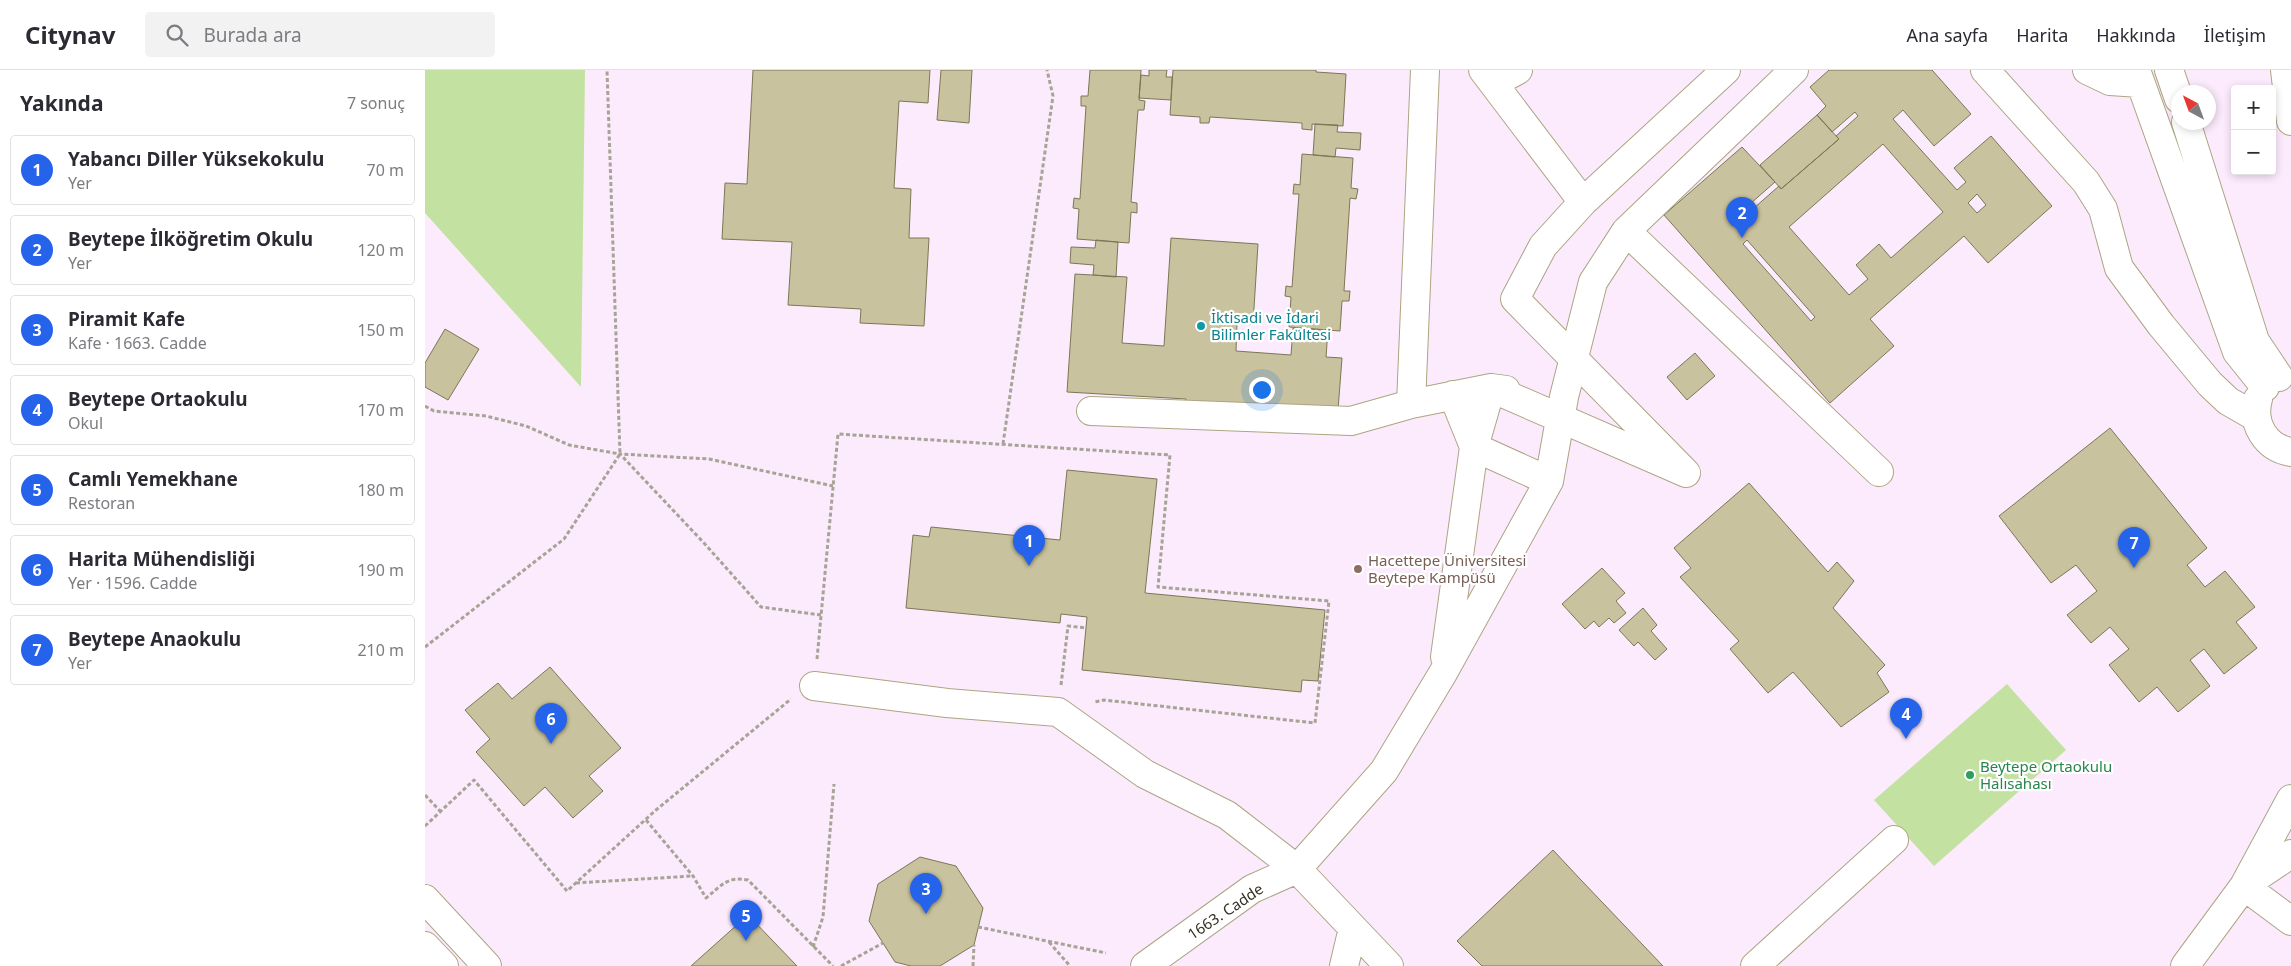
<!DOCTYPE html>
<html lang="tr">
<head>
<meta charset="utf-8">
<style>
	:root { --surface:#fff; --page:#f2f2f3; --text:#2b2b33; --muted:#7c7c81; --line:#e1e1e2; --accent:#2563eb }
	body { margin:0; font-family:"Noto Sans",sans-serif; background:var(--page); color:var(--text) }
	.controls { position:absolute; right:15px; top:15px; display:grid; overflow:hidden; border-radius:5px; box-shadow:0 2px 8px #0003 }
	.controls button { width:45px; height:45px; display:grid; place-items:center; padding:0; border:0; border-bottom:1px solid var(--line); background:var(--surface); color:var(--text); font:25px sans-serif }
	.compass { position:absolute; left:1746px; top:15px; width:45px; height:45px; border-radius:50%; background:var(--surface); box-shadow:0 2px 8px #0003; rotate:319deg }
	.you { position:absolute; left:836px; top:319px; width:18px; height:18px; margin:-12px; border:4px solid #fff; border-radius:50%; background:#1a73e8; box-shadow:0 0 0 8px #1a73e833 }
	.badge { display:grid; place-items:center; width:32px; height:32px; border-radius:50%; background:var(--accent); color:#fff; font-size:16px; font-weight:700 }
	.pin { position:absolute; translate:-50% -41px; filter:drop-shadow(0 1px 2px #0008) }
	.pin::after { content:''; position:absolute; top:26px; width:18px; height:15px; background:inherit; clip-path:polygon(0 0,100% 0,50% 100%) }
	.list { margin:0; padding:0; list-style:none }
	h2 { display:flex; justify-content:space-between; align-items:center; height:65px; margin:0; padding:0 20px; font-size:21px }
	h2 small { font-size:16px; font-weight:400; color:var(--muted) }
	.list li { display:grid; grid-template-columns:32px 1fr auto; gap:15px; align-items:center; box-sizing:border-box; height:70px; margin:0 10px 10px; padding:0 10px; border:1px solid var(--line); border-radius:5px }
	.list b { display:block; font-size:19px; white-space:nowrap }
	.list p { margin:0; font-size:16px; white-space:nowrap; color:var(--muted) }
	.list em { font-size:16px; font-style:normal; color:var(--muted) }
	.icon { flex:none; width:28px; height:28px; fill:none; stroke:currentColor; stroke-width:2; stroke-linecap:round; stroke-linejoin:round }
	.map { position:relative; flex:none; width:1866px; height:896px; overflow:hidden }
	header { display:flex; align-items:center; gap:30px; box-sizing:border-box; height:70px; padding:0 25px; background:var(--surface); border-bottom:1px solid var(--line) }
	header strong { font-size:24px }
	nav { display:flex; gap:28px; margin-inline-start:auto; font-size:18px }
	.search { width:350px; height:45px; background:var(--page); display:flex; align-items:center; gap:12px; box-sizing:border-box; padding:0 18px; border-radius:5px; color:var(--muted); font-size:19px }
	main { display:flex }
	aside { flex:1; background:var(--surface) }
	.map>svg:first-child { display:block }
	.education { fill:#fcebfd; fill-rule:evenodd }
	.green { fill:#c3e1a0 }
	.building { fill:#c9c29e; stroke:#7d7655; fill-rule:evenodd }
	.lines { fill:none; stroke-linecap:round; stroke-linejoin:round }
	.minor-casing { stroke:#aca582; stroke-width:30 }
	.path { stroke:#a7a496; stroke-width:3; stroke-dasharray:4 2.5; stroke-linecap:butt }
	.minor { stroke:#fff; stroke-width:28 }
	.culture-dot { fill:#0f9aa8; stroke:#fff; stroke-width:2 }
	.education-dot { fill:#8d6e63; stroke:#fff; stroke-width:2 }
	.leisure-dot { fill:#2e9e5b; stroke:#fff; stroke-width:2 }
	.labels { text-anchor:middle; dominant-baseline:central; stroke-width:4.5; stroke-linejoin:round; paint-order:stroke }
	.culture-label { font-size:15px; fill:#0d838f; stroke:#fff; text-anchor:start }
	.education-label { font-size:15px; fill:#785e54; stroke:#fff; text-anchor:start }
	.leisure-label { font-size:15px; fill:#27864d; stroke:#fff; text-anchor:start }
	.street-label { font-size:15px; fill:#353224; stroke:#fff }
</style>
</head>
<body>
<header>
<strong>Citynav</strong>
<div class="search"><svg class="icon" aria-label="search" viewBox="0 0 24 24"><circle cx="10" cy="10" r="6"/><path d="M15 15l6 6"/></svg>Burada ara</div>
<nav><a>Ana sayfa</a><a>Harita</a><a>Hakkında</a><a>İletişim</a></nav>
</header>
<main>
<aside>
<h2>Yakında<small>7 sonuç</small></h2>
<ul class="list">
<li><span class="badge">1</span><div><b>Yabancı Diller Yüksekokulu</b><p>Yer</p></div><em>70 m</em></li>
<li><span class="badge">2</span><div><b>Beytepe İlköğretim Okulu</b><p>Yer</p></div><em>120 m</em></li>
<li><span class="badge">3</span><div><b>Piramit Kafe</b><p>Kafe · 1663. Cadde</p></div><em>150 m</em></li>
<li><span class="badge">4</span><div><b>Beytepe Ortaokulu</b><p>Okul</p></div><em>170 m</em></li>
<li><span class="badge">5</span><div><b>Camlı Yemekhane</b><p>Restoran</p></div><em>180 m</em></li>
<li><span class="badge">6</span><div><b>Harita Mühendisliği</b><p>Yer · 1596. Cadde</p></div><em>190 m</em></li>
<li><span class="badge">7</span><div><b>Beytepe Anaokulu</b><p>Yer</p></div><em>210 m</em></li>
</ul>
</aside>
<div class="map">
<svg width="1866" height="896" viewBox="0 0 1866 896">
	<rect width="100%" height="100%" fill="#fffcee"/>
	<path class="education" d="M0 0H1866V896H0ZM1810 19H1847V101H1810ZM1754 22H1784V52H1754Z"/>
	<path class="green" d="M0 0H160L156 317 0 143Z
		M1582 614 1641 680 1509 796 1449 730Z"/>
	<path class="building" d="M328 0H505L503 33 474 31 469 118 486 119 484 168H504L499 256 435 253 436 239 363 235 367 172 297 169 300 113 322 114Z
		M516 0H547L544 53 512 50Z
		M665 0H716L714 30 720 31 719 40H713L706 132 712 133V143L706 142 704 173 652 169 654 139 648 138 649 128 655 129 661 36H656V26H663Z
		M724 0H742L741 7H747L746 30 714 28 716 5 724 6Z
		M748 0H891V2L921 4 918 56 887 54V60L877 59V53L785 47 784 53H775V47L745 45Z
		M1404 0H1507L1546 44 1509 76 1478 40 1468 49 1532 120 1541 112 1529 98 1566 66 1627 136 1563 193 1539 166 1445 249 1469 276 1405 333 1239 145 1317 77 1350 112 1325 134 1329 138 1354 116 1356 119 1414 69 1411 66 1433 46 1430 42 1407 62 1392 45 1401 36 1385 17ZM1458 74 1518 142 1466 188 1454 174 1431 195 1443 209 1424 225 1364 157ZM1552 124 1561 135 1552 143 1543 133ZM1322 170 1390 247 1386 251 1318 174Z
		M1392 45 1414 69 1356 119 1335 95Z
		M890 54 913 55 912 62 936 63 935 80 911 78 910 87 888 85Z
		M877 84 928 88 926 118 933 119 931 129 925 128 919 221H925L924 231H917L915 261 864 257 866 227 860 226 861 216 867 217 874 124H868L869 114 875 115Z
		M746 168 833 174 828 254 812 253 811 281 866 285 868 258 903 260 901 287 917 288 913 340H761V329L642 322 650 204 702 207 697 273 739 276Z
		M671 170 693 172 691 207 668 205 669 195 645 193 646 177 670 178Z
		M20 259 54 279 23 330 0 317V293Z
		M1270 283 1290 306 1262 330 1242 307Z
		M1685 358 1782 478 1762 495 1780 517 1800 501 1830 537 1811 552 1832 578 1799 604 1779 579 1765 590 1785 616 1753 642 1732 617 1714 632 1684 595 1704 579 1685 557 1666 573 1642 545 1672 521 1651 495 1626 513 1574 446Z
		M642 400 732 409 720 523 900 540 893 611 877 610 876 622 657 600 662 547 636 544 635 553 481 538 488 465 504 467 506 457 635 470Z
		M1324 413 1403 502 1412 492 1429 511 1408 538 1460 595 1452 603 1464 622 1416 657 1368 602 1343 623 1305 579 1314 571 1255 507 1266 498 1249 478Z
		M1177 498 1200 523 1191 531 1201 543 1189 553 1184 548 1174 557 1169 551 1160 559 1137 534Z
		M1218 538 1232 555 1226 561 1242 579 1230 590 1213 572 1209 576 1194 560Z
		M125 597 196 678 164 706 178 721 148 748 120 717 99 736 51 682 65 669 40 640 73 613 87 629Z
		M1128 780 1156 810 1238 896H1057L1032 871Z
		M495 787 531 796 558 838 549 875 515 896H486L470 892 444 851 453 814Z
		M323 845 372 896H266Z"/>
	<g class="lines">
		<defs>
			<path id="minor" d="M1058 0 1158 132
				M1560 0 1661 112 1678 139 1694 198 1736 255 1785 314 1803 331 1831 347
				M1662 0 1685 11 1715 13
				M1711 0 1812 282 1840 317
				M1744 0 1754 29
				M1860 0 1866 51
				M1069 13 1093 0
				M1761 52 1830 271 1854 307
				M1201 161 1454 402
				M1028 325 1049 377 1124 411
				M1833 329C1826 354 1841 378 1866 382
				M986 334 1000 0
				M666 341 926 351 986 334 1066 318 1081 320
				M1020 587 1049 377 1066 318 1261 403 1090 229 1118 176 1158 132 1301 0
				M389 616 522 633 633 642 720 704 802 745 872 799 964 896
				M1824 812 1866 784
				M1819 816 1866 851
				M0 829 62 896
				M0 876 19 896
				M720 896 827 819 872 799 959 701 1018 603 1124 411 1139 327 1168 212 1201 161 1369 0
				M919 896 928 858
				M1330 896 1469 770
				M1760 896 1819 816 1866 729"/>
		</defs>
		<use href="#minor" class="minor-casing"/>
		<path class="path" d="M0 336 9 341 61 346 101 356 144 375 195 384
			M578 374 628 26 622 0
			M396 545 336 537 279 473 195 384 284 389 408 416
			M0 577 139 469 195 384 182 0
			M392 589 413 364 745 385 733 517 904 531 890 653 679 630 669 632
			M636 615 643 556 661 558
			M0 725 16 742
			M221 750 268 806 281 828C296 816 302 806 323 810L408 896
			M0 756 49 710 142 821 231 740 366 629
			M151 813 267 806
			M553 857 681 883
			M624 872 645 896
			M388 877 398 847 409 714
			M416 896 458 873
			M548 896 549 875"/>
		<use href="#minor" class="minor"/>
	</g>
	<circle class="culture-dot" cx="776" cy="256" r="5"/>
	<circle class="education-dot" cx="933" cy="499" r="5"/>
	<circle class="leisure-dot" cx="1545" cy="705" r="5"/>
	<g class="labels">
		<g class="culture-label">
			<text x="786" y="247">İktisadi ve İdari<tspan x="786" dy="17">Bilimler Fakültesi</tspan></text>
		</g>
		<g class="education-label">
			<text x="943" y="490">Hacettepe Üniversitesi<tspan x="943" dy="17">Beytepe Kampüsü</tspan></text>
		</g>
		<g class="leisure-label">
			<text x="1555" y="696">Beytepe Ortaokulu<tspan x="1555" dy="17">Halısahası</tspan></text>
		</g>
		<g class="street-label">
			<text transform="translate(800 841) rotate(-34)">1663. Cadde</text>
		</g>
	</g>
</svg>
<div class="controls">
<button>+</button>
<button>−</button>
</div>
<svg class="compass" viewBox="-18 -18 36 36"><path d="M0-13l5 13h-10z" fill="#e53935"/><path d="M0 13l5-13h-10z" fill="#7c7c81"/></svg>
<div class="you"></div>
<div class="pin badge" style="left:604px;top:496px">1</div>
<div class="pin badge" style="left:1317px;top:168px">2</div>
<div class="pin badge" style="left:501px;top:844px">3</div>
<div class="pin badge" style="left:1481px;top:669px">4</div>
<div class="pin badge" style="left:321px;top:871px">5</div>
<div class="pin badge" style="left:126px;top:674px">6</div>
<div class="pin badge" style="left:1709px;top:498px">7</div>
</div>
</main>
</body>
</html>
